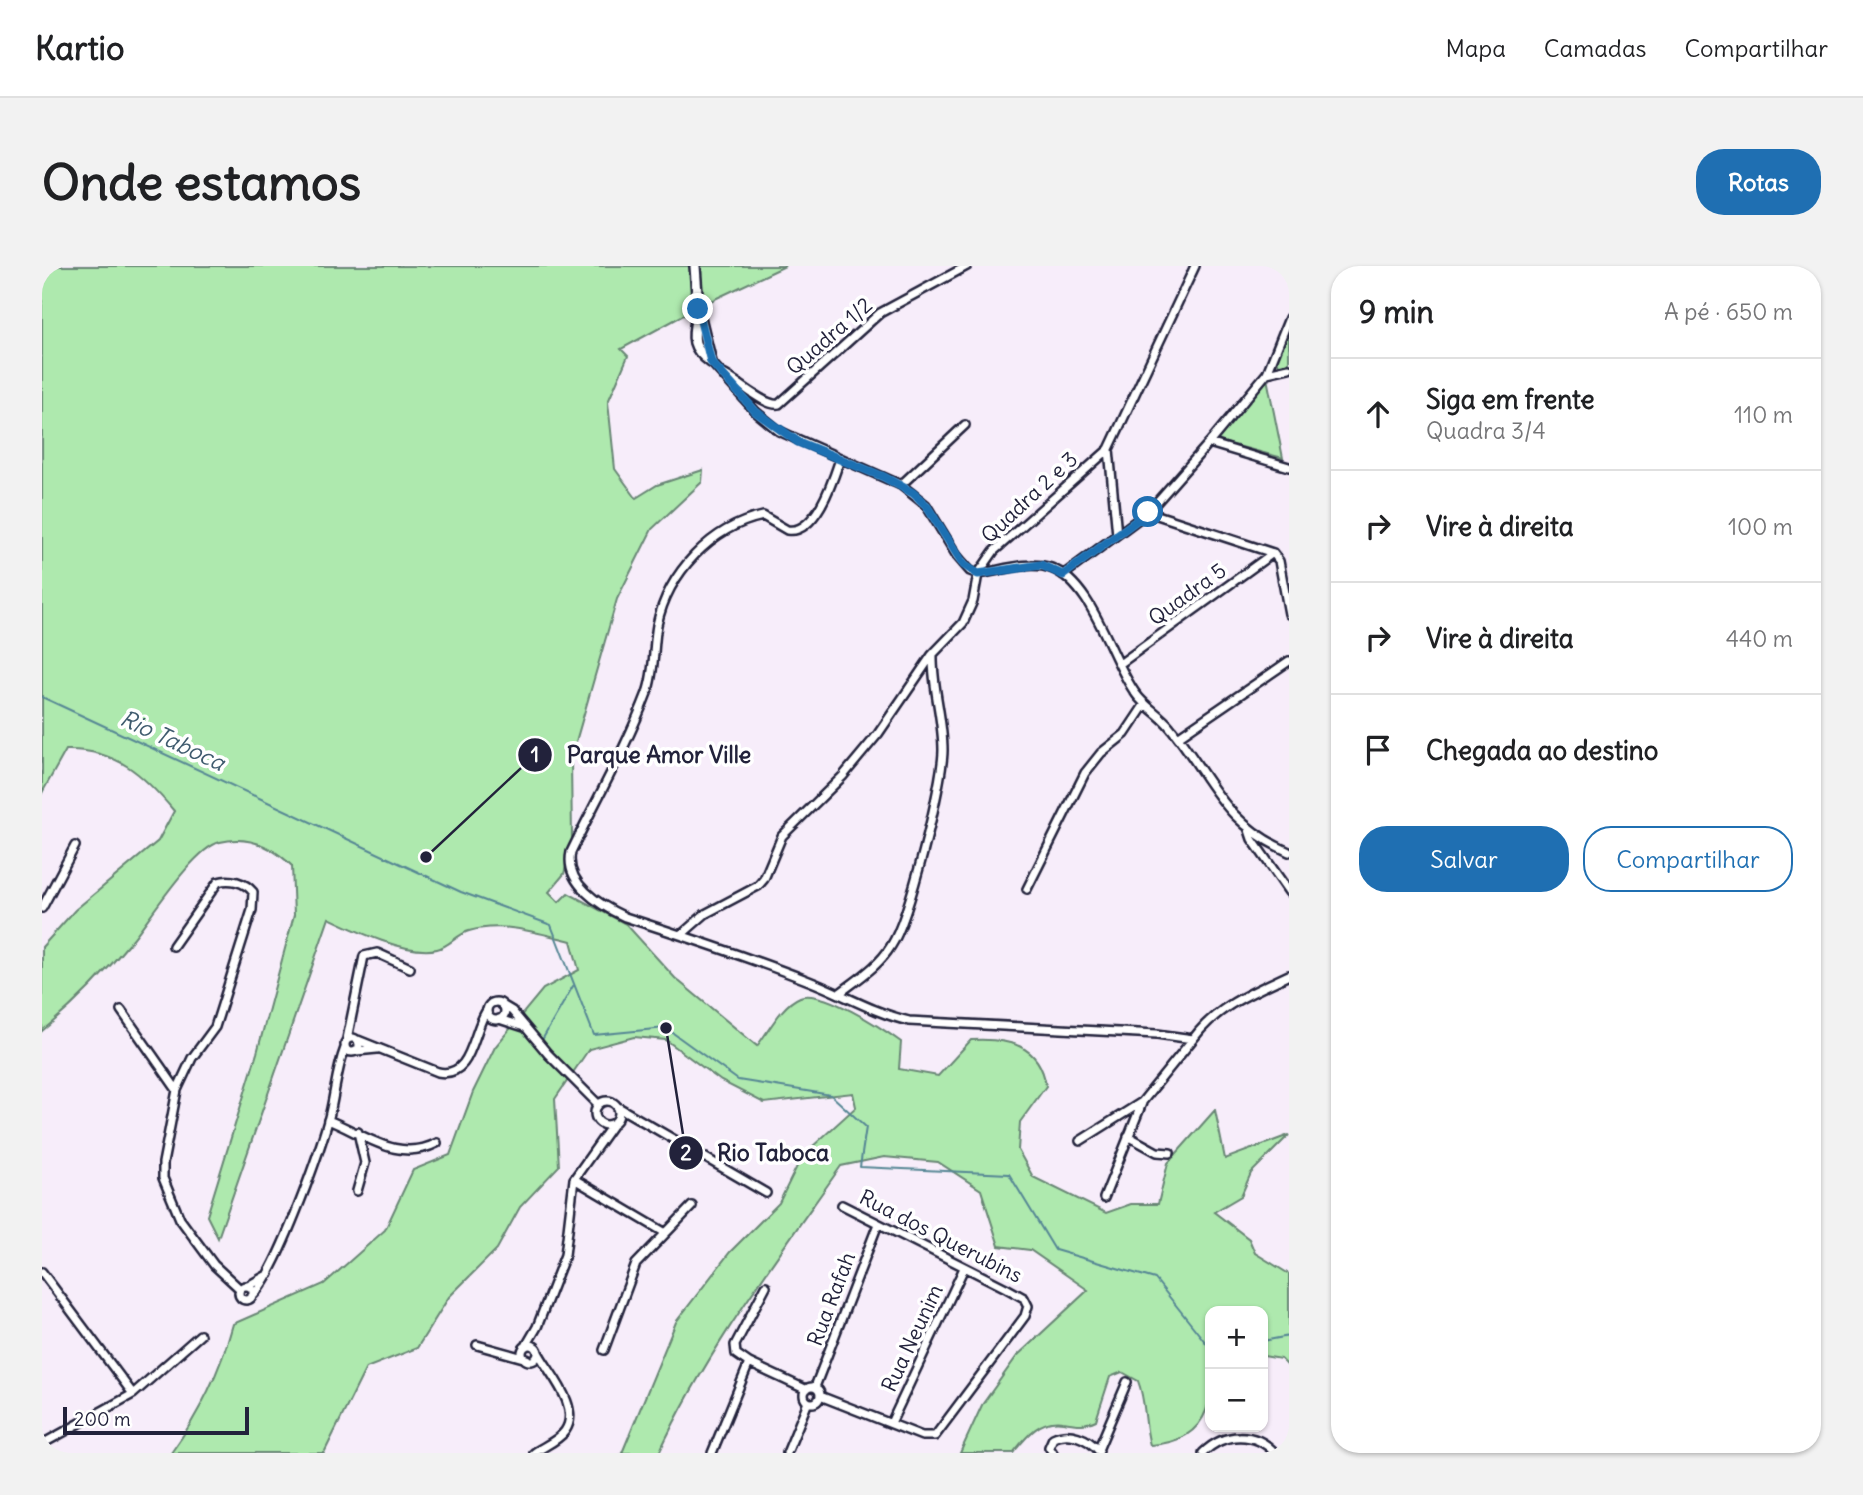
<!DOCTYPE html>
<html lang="pt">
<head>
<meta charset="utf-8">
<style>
	:root { --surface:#fff; --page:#f2f2f2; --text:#202124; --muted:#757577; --line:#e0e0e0; --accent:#1f6fb2 }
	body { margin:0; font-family:Delius,sans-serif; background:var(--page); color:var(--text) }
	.controls { position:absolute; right:21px; bottom:21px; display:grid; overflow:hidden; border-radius:14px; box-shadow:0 2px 5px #0004 }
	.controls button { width:63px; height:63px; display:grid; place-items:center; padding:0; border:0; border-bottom:2px solid var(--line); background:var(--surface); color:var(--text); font:35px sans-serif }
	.scale { position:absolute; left:21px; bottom:18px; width:186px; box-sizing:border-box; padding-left:7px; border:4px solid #22223b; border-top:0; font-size:19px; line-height:24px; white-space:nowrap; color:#22223b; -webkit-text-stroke:5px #fff; paint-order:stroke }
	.stop { position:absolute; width:21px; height:21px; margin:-16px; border:5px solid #1f6fb2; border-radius:50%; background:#fff }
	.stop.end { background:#1f6fb2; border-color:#fff; box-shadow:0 2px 7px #0008 }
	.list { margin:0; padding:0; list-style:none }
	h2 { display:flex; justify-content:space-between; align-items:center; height:91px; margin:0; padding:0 28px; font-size:30px }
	h2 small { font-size:23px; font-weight:400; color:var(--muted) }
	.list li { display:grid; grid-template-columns:46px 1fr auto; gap:21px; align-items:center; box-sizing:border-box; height:112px; padding:0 28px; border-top:2px solid var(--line) }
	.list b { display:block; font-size:26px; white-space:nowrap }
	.list p { margin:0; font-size:23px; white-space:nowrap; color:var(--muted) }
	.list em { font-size:23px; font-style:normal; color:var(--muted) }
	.actions { display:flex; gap:14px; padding:21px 28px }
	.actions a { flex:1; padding:16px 0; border:2px solid var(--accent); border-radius:28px; text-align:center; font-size:24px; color:var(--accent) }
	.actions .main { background:var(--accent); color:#fff }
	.icon { flex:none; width:38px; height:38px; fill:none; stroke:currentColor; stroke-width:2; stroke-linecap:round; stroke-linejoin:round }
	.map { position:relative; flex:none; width:1247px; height:1187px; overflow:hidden; border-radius:28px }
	header { display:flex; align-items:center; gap:42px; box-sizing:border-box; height:98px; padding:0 35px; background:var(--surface); border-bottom:2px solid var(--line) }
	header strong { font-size:33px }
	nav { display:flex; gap:38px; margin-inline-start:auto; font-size:24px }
	.intro { display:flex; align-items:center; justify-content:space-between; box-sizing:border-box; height:168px; padding:0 42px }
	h1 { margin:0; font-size:49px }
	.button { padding:18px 32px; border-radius:28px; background:var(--accent); color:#fff; font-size:24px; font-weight:700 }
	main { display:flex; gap:42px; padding:0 42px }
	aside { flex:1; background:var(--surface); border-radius:28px; box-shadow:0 2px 5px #0004 }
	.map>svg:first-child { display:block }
	.green { fill:#aee9ae; stroke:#688674; stroke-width:2 }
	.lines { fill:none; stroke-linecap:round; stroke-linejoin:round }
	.stream { stroke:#558694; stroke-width:2 }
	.minor-casing { stroke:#22223b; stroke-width:12 }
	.tertiary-casing { stroke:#22223b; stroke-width:14 }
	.minor { stroke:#fff; stroke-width:7 }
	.tertiary { stroke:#fff; stroke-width:9 }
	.route { stroke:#1f6fb2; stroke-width:9 }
	.labels { text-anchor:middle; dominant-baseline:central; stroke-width:7; stroke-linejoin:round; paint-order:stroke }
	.street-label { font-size:21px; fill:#22223b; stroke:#fff }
	.water-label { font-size:23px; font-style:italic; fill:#405c6f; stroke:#fff }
	.leader { fill:none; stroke:#22223b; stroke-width:2.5 }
	.callout-dot { fill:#22223b; stroke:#fff; stroke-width:2.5 }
	.mark-label { font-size:21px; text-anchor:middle; font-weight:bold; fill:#fff }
	.callout-label { font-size:23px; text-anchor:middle; font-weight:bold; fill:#22223b; stroke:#fff; stroke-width:7; stroke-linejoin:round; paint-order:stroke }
</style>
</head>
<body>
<header>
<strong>Kartio</strong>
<nav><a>Mapa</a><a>Camadas</a><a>Compartilhar</a></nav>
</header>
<div class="intro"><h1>Onde estamos</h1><a class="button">Rotas</a></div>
<main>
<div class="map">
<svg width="1247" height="1187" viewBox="0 0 1247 1187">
	<rect width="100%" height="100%" fill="#f7edfa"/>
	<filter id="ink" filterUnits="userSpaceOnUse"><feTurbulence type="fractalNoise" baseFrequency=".0143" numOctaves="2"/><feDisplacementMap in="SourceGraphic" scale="14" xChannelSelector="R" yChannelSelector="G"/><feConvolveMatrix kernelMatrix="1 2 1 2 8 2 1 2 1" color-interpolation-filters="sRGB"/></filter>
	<g filter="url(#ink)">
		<path class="green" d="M0 0H743L660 39 579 83 586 90 566 136 573 203 594 232 615 219 661 204 660 216 610 263 575 333 529 493 530 574 522 608 507 626 517 636 526 627 584 658 633 712 715 780C727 765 739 739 758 731 779 722 840 762 859 776L857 803 896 810 929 774C966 772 998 778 1004 820L978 856 976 884 991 911 1064 947 1089 938H1116L1126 897 1173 844 1183 893 1247 869 1209 907 1199 930 1172 946 1207 973 1213 987 1247 1008V1101L1239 1093 1221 1090V1045H1168C1168 1103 1187 1175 1108 1179 1102 1158 1104 1135 1096 1115L1080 1106 1068 1111 1054 1154C1041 1160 1035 1158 1021 1156 998 1152 984 1171 971 1187H918L940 1139 975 1090 1046 1024 988 984 957 980 939 924 896 896 842 891 799 900C734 993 665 1084 617 1187H580L634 1056 688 986 737 937 760 890 814 841 811 827 722 837 679 815 624 774 592 771 547 783 513 833 517 900 478 941 455 983 407 1031 375 1082 324 1102 282 1187H129C158 1147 178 1106 191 1058L282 1018 343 964 371 904 408 889 431 826 453 781 501 723 537 704 529 675C496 667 461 655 427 665 416 668 406 681 395 683 366 690 312 664 287 652L176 972 165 950 215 787 252 649 250 600C230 580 207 569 178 576 152 582 108 652 90 674 64 706 32 739 0 765V681L33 644 116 575 132 545C101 508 74 483 24 484L0 527Z
			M1247 60V98L1238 102 1235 94Z
			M1225 112 1241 192 1173 174Z"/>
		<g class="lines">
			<path class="stream" d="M0 431 419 626 509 659 552 769 624 762 696 814 789 829 824 861 818 901 967 908 1013 984 1113 1013 1168 1082
				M500 774 531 720
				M1221 1075 1247 1070"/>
			<defs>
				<path id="minor" d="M669 96 714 146 737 165 859 219 884 239 915 290 928 305 936 308C958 305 987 294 1009 302 1052 318 1069 395 1094 428 1103 441 1118 448 1128 461 1170 512 1179 556 1247 586
					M1225 107 1247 102
					M681 108C696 115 723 141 737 138L838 47 925 0
					M1167 177 1247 201
					M1067 183 1075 269
					M798 193C791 214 774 269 745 264L721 250C669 261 626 307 615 359 611 381 613 405 605 427 585 480 554 534 529 586 522 617 557 639 583 651 645 671 706 691 767 715 801 728 832 747 867 755L1115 768 1151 773C1175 740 1211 726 1247 709
					M859 219 923 159
					M1106 246 1231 287 1237 295 1247 348
					M1021 309 1106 246 1167 177 1225 107 1247 52
					M1079 397 1231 287
					M1136 471 1247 395
					M1206 561 1210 573 1247 626
					M985 623 1043 507 1059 487 1083 468 1103 438
					M0 642 33 580
					M639 669 663 648 716 620 722 613 740 570 801 510 836 468 890 389
					M131 680 176 616C188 612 203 616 211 626L210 644 173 761 150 792 135 824 121 897V912L138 953 172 999 198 1023
					M798 727C816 713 837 700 849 680 867 653 901 517 901 484 901 452 890 421 891 388L921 357 931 335 936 308 952 285 1067 183 1153 0
					M445 745a9 9 0 1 1 18 0a9 9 0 1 1-18 0Z
					M460 739 470 745 506 788 556 838
					M79 744 135 824
					M457 753 482 761
					M303 779a7 7 0 1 1 14 0a7 7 0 1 1-14 0Z
					M305 773 322 690 335 687 368 702
					M316 774 396 806C431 813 430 765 445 744
					M314 785 335 783
					M553 847a12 12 0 1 1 24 0a12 12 0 1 1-24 0Z
					M576 841 724 927
					M286 854C324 869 356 897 395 877
					M1086 870 1115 886 1128 887
					M1038 875 1100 836 1151 773
					M532 913 622 966
					M315 925 323 897 316 866
					M1062 932 1100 837
					M0 1006 91 1128
					M206 1020 227 1008
					M724 1020 693 1079 694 1088 707 1097 763 1123
					M197 1027a7 7 0 1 1 14 0a7 7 0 1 1-14 0Z
					M210 1030C234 1009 276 890 286 855 293 830 294 805 303 782
					M435 1079 485 1093
					M480 1087a8 8 0 1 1 16 0a8 8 0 1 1-16 0Z
					M484 1080 495 1061 523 989 532 913 571 858
					M562 1084 594 998 650 940
					M762 1129a8 8 0 1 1 16 0a8 8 0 1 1-16 0Z
					M773 1121 836 958
					M778 1130 880 1170H893L983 1050 986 1040 982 1032 964 1022 800 939
					M849 1157 922 1002
					M0 1178 91 1128 158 1069
					M1056 1184 1085 1116
					M492 1187C502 1180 516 1175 523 1165 540 1141 506 1106 496 1086
					M670 1187 707 1097
					M745 1187 766 1136
					M1011 1187 1007 1181 1011 1172C1027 1164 1046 1172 1057 1185
					M1161 1187C1182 1166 1213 1165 1233 1187"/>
				<path id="tertiary" d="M653 0 656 43 669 96
					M655 48C651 72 648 81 669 96"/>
			</defs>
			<use href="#minor" class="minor-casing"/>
			<use href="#tertiary" class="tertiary-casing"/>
			<use href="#minor" class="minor"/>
			<use href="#tertiary" class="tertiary"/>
		</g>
	</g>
	<g class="lines" filter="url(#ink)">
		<path class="route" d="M656 43 669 96 714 146 756 176 842 211 871 227 884 239 922 299 936 308 999 299 1021 309 1106 246"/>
	</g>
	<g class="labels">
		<g class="street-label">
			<text transform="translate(787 70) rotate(-41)">Quadra 1/2</text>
			<text transform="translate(987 231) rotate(-43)">Quadra 2 e 3</text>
			<text transform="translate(1145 328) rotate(-36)">Quadra 5</text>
			<text transform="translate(899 970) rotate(27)">Rua dos Querubins</text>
			<text transform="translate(789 1033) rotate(-69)">Rua Rafah</text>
			<text transform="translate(870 1072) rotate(-65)">Rua Neunim</text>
		</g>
		<g class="water-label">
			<text transform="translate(131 474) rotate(25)">Rio Taboca</text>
		</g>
	</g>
	<path class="leader" d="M384 591L493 489M624 762L644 887"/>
	<g class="callout-dot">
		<circle cx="384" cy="591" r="7"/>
		<circle cx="624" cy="762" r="7"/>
		<circle cx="493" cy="489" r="18"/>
		<circle cx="644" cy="887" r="18"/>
	</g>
	<g class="mark-label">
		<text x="493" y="496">1</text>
		<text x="644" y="894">2</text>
	</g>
	<g class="callout-label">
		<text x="617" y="497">Parque Amor Ville</text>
		<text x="731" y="895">Rio Taboca</text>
	</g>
</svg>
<div class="controls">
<button>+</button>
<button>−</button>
</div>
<div class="scale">200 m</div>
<div class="stop" style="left:1106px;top:246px"></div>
<div class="stop end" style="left:656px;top:43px"></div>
</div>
<aside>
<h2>9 min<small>A pé · 650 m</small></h2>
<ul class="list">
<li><svg class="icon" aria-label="ahead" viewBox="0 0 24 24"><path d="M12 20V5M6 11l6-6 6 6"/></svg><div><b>Siga em frente</b><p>Quadra 3/4</p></div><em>110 m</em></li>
<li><svg class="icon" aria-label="right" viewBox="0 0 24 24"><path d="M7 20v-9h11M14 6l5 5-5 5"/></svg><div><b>Vire à direita</b></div><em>100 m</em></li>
<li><svg class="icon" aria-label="right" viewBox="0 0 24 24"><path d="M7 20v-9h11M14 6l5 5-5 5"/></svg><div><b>Vire à direita</b></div><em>440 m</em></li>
<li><svg class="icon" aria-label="arrive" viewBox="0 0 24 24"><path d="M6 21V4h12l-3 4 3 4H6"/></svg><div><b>Chegada ao destino</b></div></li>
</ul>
<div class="actions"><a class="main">Salvar</a><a>Compartilhar</a></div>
</aside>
</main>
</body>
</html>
